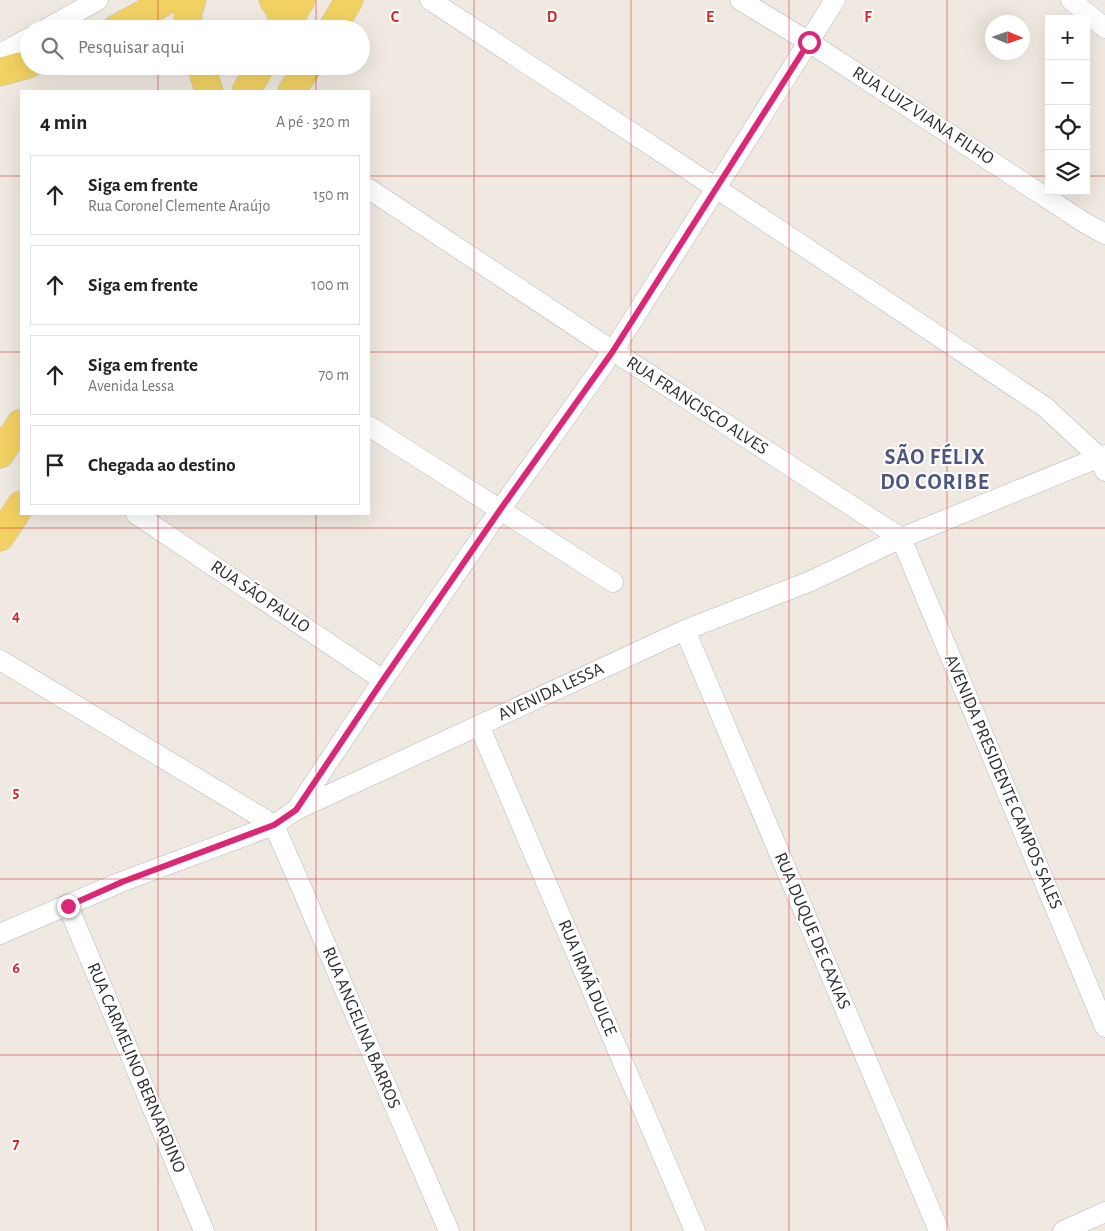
<!DOCTYPE html>
<html lang="pt">
<head>
<meta charset="utf-8">
<style>
	:root { --surface:#fff; --page:#f6f6f6; --text:#222; --muted:#767676; --line:#e0e0e0 }
	body { margin:0; font-family:"Alegreya Sans",sans-serif; background:var(--page); color:var(--text) }
	.controls { position:absolute; right:15px; top:15px; display:grid; overflow:hidden; border-radius:0px; box-shadow:0 5px 20px #0002 }
	.controls button { width:45px; height:45px; display:grid; place-items:center; padding:0; border:0; border-bottom:1px solid var(--line); background:var(--surface); color:var(--text); font:25px sans-serif }
	.compass { position:absolute; left:985px; top:15px; width:45px; height:45px; border-radius:50%; background:var(--surface); box-shadow:0 5px 20px #0002; rotate:92deg }
	.stop { position:absolute; width:15px; height:15px; margin:-11px; border:4px solid #db2777; border-radius:50%; background:#fff }
	.stop.end { background:#db2777; border-color:#fff; box-shadow:0 1px 5px #0008 }
	.list { margin:0; padding:0; list-style:none }
	h2 { display:flex; justify-content:space-between; align-items:center; height:65px; margin:0; padding:0 20px; font-size:21px }
	h2 small { font-size:16px; font-weight:400; color:var(--muted) }
	.list li { display:grid; grid-template-columns:32px 1fr auto; gap:15px; align-items:center; box-sizing:border-box; height:80px; margin:0 10px 10px; padding:0 10px; border:1px solid var(--line); border-radius:0px }
	.list b { display:block; font-size:19px; white-space:nowrap }
	.list p { margin:0; font-size:16px; white-space:nowrap; color:var(--muted) }
	.list em { font-size:16px; font-style:normal; color:var(--muted) }
	.icon { flex:none; width:28px; height:28px; fill:none; stroke:currentColor; stroke-width:2; stroke-linecap:round; stroke-linejoin:round }
	.map { position:relative; flex:none; width:1105px; height:1231px; overflow:hidden }
	.search { position:absolute; background:var(--surface); box-shadow:0 5px 20px #0002; left:20px; top:20px; width:350px; height:55px; display:flex; align-items:center; gap:12px; box-sizing:border-box; padding:0 18px; border-radius:28px; color:var(--muted); font-size:19px }
	.panel { position:absolute; background:var(--surface); box-shadow:0 5px 20px #0002; left:20px; top:90px; width:350px; height:425px; border-radius:0px }
	.map>svg:first-child { display:block }
	.lines { fill:none; stroke-linecap:round; stroke-linejoin:round }
	.street-casing { stroke:#b4b7c1; stroke-width:21 }
	.primary-casing { stroke:#c9c9c9; stroke-width:29 }
	.street { stroke:#fff; stroke-width:20 }
	.primary { stroke:#f2d163; stroke-width:28 }
	.route { stroke:#db2777; stroke-width:6 }
	.grid { fill:none; stroke:#d62828; stroke-width:1; stroke-opacity:0.55 }
	.labels { text-anchor:middle; dominant-baseline:central; stroke-width:4; stroke-linejoin:round; paint-order:stroke }
	.street-label { font-size:18px; fill:#2e2e2e; stroke:#fff }
	.district-label { font-size:22px; font-weight:bold; letter-spacing:1px; fill:#4d5680; stroke:#fff }
	.grid-label { font-size:16px; text-anchor:middle; font-weight:bold; fill:#d62828; stroke:#fff; stroke-width:4; stroke-linejoin:round; paint-order:stroke }
</style>
</head>
<body>
<div class="map">
<svg width="1105" height="1231" viewBox="0 0 1105 1231">
	<rect width="100%" height="100%" fill="#efe9e1"/>
	<g class="lines">
		<defs>
			<path id="street" d="M430 0 716 188 1045 407 1099 457 1105 471
				M740 0 809 42 1085 223 1105 234
				M1071 0 1105 28
				M46 29 98 0
				M0 54 29 38
				M369 189 613 351 901 538
				M369 426 613 582
				M136 514 383 680
				M901 538 1105 1027
				M685 630 939 1231
				M0 660 274 825 302 889 367 1042 449 1231
				M479 725 695 1231
				M296 810 383 680 500 510 613 351 835 0
				M68 906 204 1231
				M0 934 121 882 274 825 296 810 685 630 811 581 901 538 1105 455
				M1063 1231 1105 1212"/>
			<path id="primary" d="M273 0 280 10 283 29
				M116 29 149 11 166 0
				M188 29V12L192 0
				M283 29 301 0
				M332 29 349 0
				M201 66 209 91
				M0 72 29 64
				M246 91 261 66
				M292 91 308 66
				M0 454 21 423
				M0 537 21 505"/>
		</defs>
		<use href="#street" class="street-casing"/>
		<use href="#primary" class="primary-casing"/>
		<use href="#street" class="street"/>
		<use href="#primary" class="primary"/>
	</g>
	<g class="lines">
		<path class="route" d="M68 906 122 882 274 825 296 810 383 680 500 510 613 351 809 42"/>
	</g>
	<path class="grid" d="M158 0V29M316 0V29M474 0V1231M631 0V1231M789 0V1231M947 0V1231M158 66V91M316 66V91M0 176H21M369 176H1049M1086 176H1105M0 352H21M369 352H1105M158 514V1231M316 514V1231M0 528H1105M0 703H1105M0 879H1105M0 1055H1105"/>
	<g class="labels">
		<g class="street-label">
			<text transform="translate(923 116) rotate(33)">RUA LUIZ VIANA FILHO</text>
			<text transform="translate(697 406) rotate(33)">RUA FRANCISCO ALVES</text>
			<text transform="translate(260 597) rotate(34)">RUA SÃO PAULO</text>
			<text transform="translate(551 692) rotate(-25)">AVENIDA LESSA</text>
			<text transform="translate(1003 782) rotate(67)">AVENIDA PRESIDENTE CAMPOS SALES</text>
			<text transform="translate(812 931) rotate(67)">RUA DUQUE DE CAXIAS</text>
			<text transform="translate(587 978) rotate(67)">RUA IRMÃ DULCE</text>
			<text transform="translate(361 1028) rotate(67)">RUA ANGELINA BARROS</text>
			<text transform="translate(136 1068) rotate(67)">RUA CARMELINO BERNARDINO</text>
		</g>
		<g class="district-label">
			<text x="935" y="457">SÃO FÉLIX<tspan x="935" dy="25">DO CORIBE</tspan></text>
		</g>
	</g>
	<g class="grid-label">
		<text x="395" y="22">C</text>
		<text x="552" y="22">D</text>
		<text x="710" y="22">E</text>
		<text x="868" y="22">F</text>
		<text x="16" y="621">4</text>
		<text x="16" y="797">5</text>
		<text x="16" y="973">6</text>
		<text x="16" y="1149">7</text>
	</g>
</svg>
<div class="controls">
<button>+</button>
<button>−</button>
<button><svg class="icon" aria-label="locate" viewBox="0 0 24 24"><circle cx="12" cy="12" r="6"/><path d="M12 2v4M12 18v4M2 12h4M18 12h4"/></svg></button>
<button><svg class="icon" aria-label="layers" viewBox="0 0 24 24"><path d="M12 4l9 5-9 5-9-5zM3 14l9 5 9-5"/></svg></button>
</div>
<svg class="compass" viewBox="-18 -18 36 36"><path d="M0-13l5 13h-10z" fill="#e53935"/><path d="M0 13l5-13h-10z" fill="#767676"/></svg>
<div class="stop" style="left:809px;top:42px"></div>
<div class="stop end" style="left:68px;top:906px"></div>
<div class="search"><svg class="icon" aria-label="search" viewBox="0 0 24 24"><circle cx="10" cy="10" r="6"/><path d="M15 15l6 6"/></svg>Pesquisar aqui</div>
<section class="panel">
<h2>4 min<small>A pé · 320 m</small></h2>
<ul class="list">
<li><svg class="icon" aria-label="ahead" viewBox="0 0 24 24"><path d="M12 20V5M6 11l6-6 6 6"/></svg><div><b>Siga em frente</b><p>Rua Coronel Clemente Araújo</p></div><em>150 m</em></li>
<li><svg class="icon" aria-label="ahead" viewBox="0 0 24 24"><path d="M12 20V5M6 11l6-6 6 6"/></svg><div><b>Siga em frente</b></div><em>100 m</em></li>
<li><svg class="icon" aria-label="ahead" viewBox="0 0 24 24"><path d="M12 20V5M6 11l6-6 6 6"/></svg><div><b>Siga em frente</b><p>Avenida Lessa</p></div><em>70 m</em></li>
<li><svg class="icon" aria-label="arrive" viewBox="0 0 24 24"><path d="M6 21V4h12l-3 4 3 4H6"/></svg><div><b>Chegada ao destino</b></div></li>
</ul>
</section>
</div>
</body>
</html>
